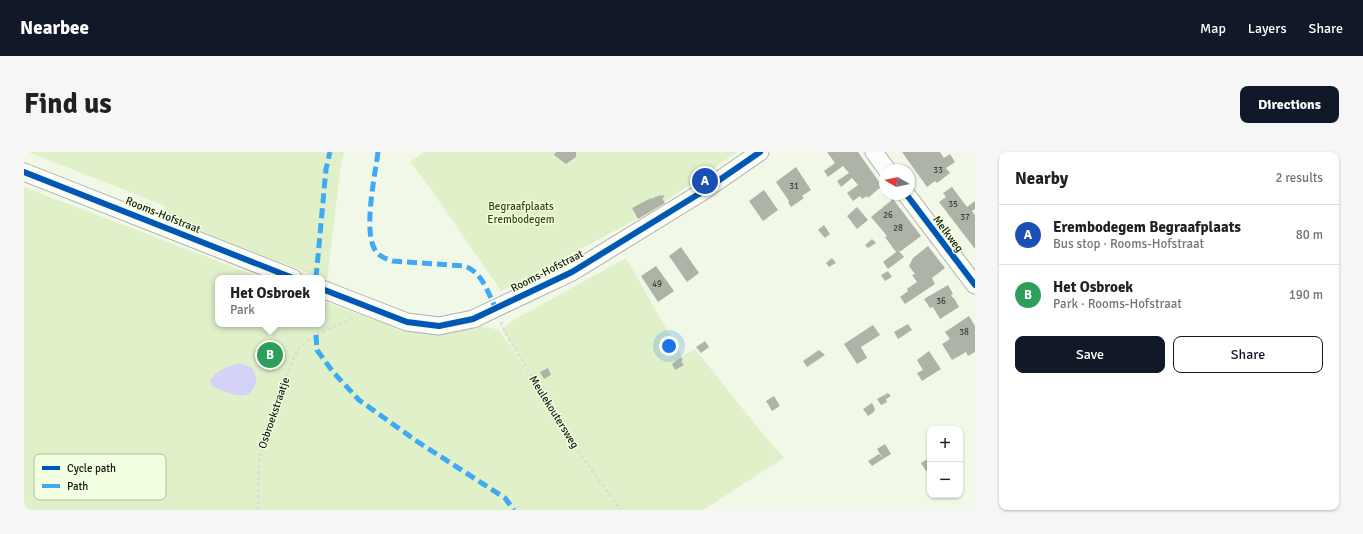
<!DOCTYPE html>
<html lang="en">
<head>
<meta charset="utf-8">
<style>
	:root { --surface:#fff; --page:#f6f6f6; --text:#202124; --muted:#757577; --line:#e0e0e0; --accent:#111827 }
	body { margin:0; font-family:Signika,sans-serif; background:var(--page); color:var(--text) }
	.controls { position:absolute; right:12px; bottom:12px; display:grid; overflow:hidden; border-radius:8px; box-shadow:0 1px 3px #0004 }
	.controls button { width:36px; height:36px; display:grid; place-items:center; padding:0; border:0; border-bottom:1px solid var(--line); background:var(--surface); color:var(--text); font:20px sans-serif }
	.compass { position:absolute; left:855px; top:12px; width:36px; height:36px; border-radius:50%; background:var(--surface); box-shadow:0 1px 3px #0004; rotate:279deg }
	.you { position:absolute; left:645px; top:194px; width:14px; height:14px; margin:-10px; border:3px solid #fff; border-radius:50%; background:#1a73e8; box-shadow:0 0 0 6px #1a73e833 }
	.badge { display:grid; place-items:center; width:26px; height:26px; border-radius:50%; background:var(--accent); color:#fff; font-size:13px; font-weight:700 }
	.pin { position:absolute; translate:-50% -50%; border:2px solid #fff; box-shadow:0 1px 4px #0006 }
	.popup { position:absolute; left:191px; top:123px; width:110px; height:52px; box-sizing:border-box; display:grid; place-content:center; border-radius:8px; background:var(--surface); filter:drop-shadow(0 1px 3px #0005); font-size:13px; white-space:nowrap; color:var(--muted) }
	.popup b { font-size:15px; color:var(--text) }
	.popup::after { content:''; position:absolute; left:50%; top:100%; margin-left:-8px; border:8px solid transparent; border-top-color:var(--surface) }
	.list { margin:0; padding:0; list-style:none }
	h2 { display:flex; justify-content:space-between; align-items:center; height:52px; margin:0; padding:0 16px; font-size:17px }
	h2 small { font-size:13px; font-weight:400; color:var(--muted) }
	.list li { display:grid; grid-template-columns:26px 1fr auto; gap:12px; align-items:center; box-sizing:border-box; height:60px; padding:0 16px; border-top:1px solid var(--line) }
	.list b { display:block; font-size:15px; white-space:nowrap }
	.list p { margin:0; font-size:13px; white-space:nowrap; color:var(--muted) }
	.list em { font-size:13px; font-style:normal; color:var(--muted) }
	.actions { display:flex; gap:8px; padding:12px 16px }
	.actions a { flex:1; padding:9px 0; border:1px solid var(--accent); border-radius:8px; text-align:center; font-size:14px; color:var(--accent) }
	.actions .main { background:var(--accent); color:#fff }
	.map { position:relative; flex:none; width:951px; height:358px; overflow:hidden; border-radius:8px }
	header { display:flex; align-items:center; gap:24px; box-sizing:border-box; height:56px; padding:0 20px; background:var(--accent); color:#fff }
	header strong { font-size:19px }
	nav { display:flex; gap:22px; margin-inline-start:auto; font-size:14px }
	.intro { display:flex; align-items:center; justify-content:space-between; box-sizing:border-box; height:96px; padding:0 24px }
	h1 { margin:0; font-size:28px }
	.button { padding:10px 18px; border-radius:8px; background:var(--accent); color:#fff; font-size:14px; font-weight:700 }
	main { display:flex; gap:24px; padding:0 24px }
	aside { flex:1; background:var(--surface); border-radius:8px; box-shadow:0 1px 3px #0004 }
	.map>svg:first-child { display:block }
	.green { fill:#e0f1c9 }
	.water { fill:#d4d2f7 }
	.building { fill:#aeb3a7 }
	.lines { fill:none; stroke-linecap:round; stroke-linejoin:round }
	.minor-casing { stroke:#adb2a6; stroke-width:19 }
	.path { stroke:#dadcd7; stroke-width:2.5; stroke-dasharray:3 3; stroke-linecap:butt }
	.minor { stroke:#fdfefc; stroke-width:17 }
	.quiet { stroke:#3fa9f5; stroke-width:5; stroke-dasharray:10 5; stroke-linecap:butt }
	.cycleway-casing { stroke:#f2ffe1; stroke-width:8 }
	.cycleway { stroke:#0057b8; stroke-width:6 }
	.labels { text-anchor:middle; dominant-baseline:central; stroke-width:3; stroke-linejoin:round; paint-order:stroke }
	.number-label { font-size:9px; fill:#3b4035 }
	.park-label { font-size:11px; fill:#364b09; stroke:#f2ffe1 }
	.street-label { font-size:11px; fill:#15190f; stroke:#f2ffe1 }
	.key { fill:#f2ffe1; stroke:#b0baa2; stroke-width:1 }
	.key-label { font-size:11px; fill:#15190f }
</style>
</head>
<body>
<header>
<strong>Nearbee</strong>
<nav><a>Map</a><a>Layers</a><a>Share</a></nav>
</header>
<div class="intro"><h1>Find us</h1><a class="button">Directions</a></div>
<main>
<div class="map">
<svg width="951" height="358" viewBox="0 0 951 358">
	<rect width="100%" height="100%" fill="#f1f8e8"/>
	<path class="green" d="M4 0H320L317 12 303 128 141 66V54Z
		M400 0H713L642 49 615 66 477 139 399 26 386 10Z
		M0 35 238 126H194V172H298V149L381 178 418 182 450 172 475 178 510 229 478 178 486 170 602 106 658 204 671 197 733 275 760 306 679 358H0Z"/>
	<path class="water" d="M216 211 228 216C232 223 234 229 229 237 221 251 201 239 189 235L187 233 186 229C193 217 203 215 216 211Z"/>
	<path class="building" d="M532 0H552V5L542 12 530 3Z
		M803 0H834L858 34 844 46 843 44 838 47 836 44 829 49 823 41 834 33 828 26 817 35 813 29 825 21 819 14 804 25 800 19 811 11Z
		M878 0H916L920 6 926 2 931 10 922 16 926 21 913 31 911 29 903 35Z
		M772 15 787 38 778 44 780 46 767 55 764 50 765 49 752 30Z
		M928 35 943 55 951 49V57L948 59 951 63V97L915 50 922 45 919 41Z
		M740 38 754 58 739 69 725 49Z
		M636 43 637 44 639 43 641 45 638 46 641 51 614 67 608 56 627 46V47Z
		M869 47 897 84 877 99H875L880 105 864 117 859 110 872 100 861 85 863 84 847 65Z
		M833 55 844 68 833 77 823 64Z
		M800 73 806 82 801 86 794 78Z
		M848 87 852 91 844 96 841 93Z
		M904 94 921 116 908 126 911 132 881 152 876 145 884 139 883 137 893 130 888 123 891 122 885 114 889 106Z
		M657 95 675 121 663 130 645 104Z
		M808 106 812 111 805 115 802 111Z
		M632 114 650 139 634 150 617 124Z
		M864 119 868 125 861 129 857 123Z
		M924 133 929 142 927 143 929 146H930L935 155 916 167 909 155 906 156 900 147Z
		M945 164 951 174V200L944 204 942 200 928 208 918 192 926 187 921 180Z
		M884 172 888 178 874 187 870 180Z
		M849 173 856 183 837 195 843 206 833 212 820 192Z
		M681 189 685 195 677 201 672 195Z
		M795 198 801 203 783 215 779 209Z
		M905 199 917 217 898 229 893 221 899 218 893 208Z
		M657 205 659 208 657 209 660 213 651 218 648 212Z
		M524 216 527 223 520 227 516 220Z
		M864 241 867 244 862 247 863 250 857 253 853 247Z
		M750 244 756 254 748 259 742 249Z
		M848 251 851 257 850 258 851 259 844 264 839 257Z
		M861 292 867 302 859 307 853 297Z
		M855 302 859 307 848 314 844 309Z
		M906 306V316L902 319 897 311Z"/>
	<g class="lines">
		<defs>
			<path id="minor" d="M850 0 863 18
				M0 20 269 126
				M882 42 951 133
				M298 137 383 170 415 174 449 167 548 120 678 40 736 0"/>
		</defs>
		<use href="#minor" class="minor-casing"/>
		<path class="path" d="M477 170 483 184 551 295 597 358
			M234 358 235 307 266 214 274 197 294 181 329 167 330 165"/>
		<use href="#minor" class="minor"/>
		<path class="quiet" d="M354 0C351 24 339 78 351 98 354 104 362 107 369 109L440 114C458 119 464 141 472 157
			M292 126 302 17 306 0
			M292 183 293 198 309 220 335 248 394 290 481 346 490 358"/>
		<defs>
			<path id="cycleway" d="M0 20 269 126
				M882 42 951 133
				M298 137 383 170 415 174 449 167 548 120 678 40 736 0"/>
		</defs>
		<use href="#cycleway" class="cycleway-casing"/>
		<use href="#cycleway" class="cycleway"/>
	</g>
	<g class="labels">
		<g class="number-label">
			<text x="914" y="18">33</text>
			<text x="770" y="34">31</text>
			<text x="929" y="52">35</text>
			<text x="864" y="63">26</text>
			<text x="941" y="65">37</text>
			<text x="874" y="76">28</text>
			<text x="633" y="132">49</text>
			<text x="917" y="149">36</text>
			<text x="940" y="180">38</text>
		</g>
		<g class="park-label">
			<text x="497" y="54">Begraafplaats<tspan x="497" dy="13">Erembodegem</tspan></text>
		</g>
		<g class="street-label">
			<text transform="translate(139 63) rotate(22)">Rooms-Hofstraat</text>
			<text transform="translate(924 82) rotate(53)">Melkweg</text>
			<text transform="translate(523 119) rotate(-27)">Rooms-Hofstraat</text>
			<text transform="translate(530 260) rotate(58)">Meulekoutersweg</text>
			<text transform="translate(250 261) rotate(-71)">Osbroekstraatje</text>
		</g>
	</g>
	<rect x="10" y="302" width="132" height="46" rx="6" class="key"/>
	<rect x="18" y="314" width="18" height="4" fill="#0057b8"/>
	<rect x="18" y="332" width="18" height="4" fill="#3fa9f5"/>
	<g class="key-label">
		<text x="43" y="320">Cycle path</text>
		<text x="43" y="338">Path</text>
	</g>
</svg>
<div class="controls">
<button>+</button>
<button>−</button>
</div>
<svg class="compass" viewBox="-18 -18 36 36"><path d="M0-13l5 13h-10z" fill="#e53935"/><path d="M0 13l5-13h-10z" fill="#757577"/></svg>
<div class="you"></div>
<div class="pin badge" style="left:681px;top:29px;background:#1a4fb4">A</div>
<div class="pin badge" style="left:246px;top:203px;background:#2e9e5b">B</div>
<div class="popup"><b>Het Osbroek</b>Park</div>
</div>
<aside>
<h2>Nearby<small>2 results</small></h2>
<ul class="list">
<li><span class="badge" style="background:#1a4fb4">A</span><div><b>Erembodegem Begraafplaats</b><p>Bus stop · Rooms-Hofstraat</p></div><em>80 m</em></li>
<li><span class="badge" style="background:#2e9e5b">B</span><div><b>Het Osbroek</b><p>Park · Rooms-Hofstraat</p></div><em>190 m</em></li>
</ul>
<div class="actions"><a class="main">Save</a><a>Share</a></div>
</aside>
</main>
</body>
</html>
